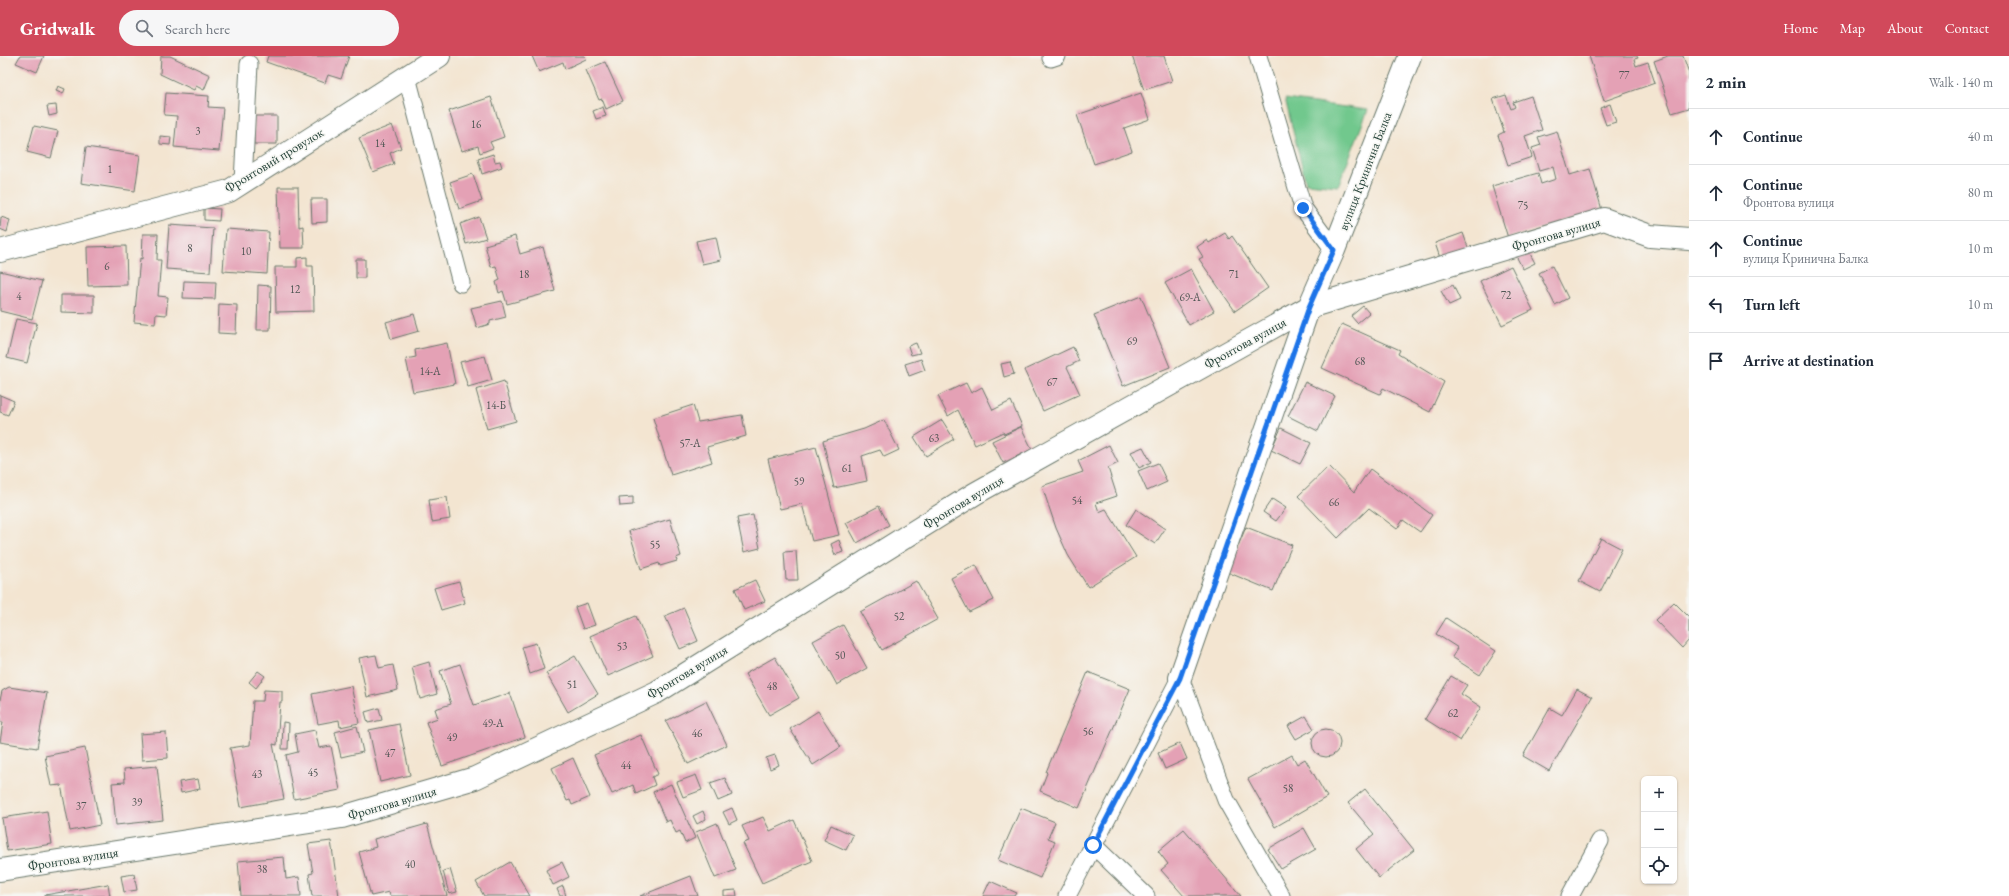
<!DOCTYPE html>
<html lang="en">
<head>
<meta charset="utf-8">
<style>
	:root { --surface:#fff; --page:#f6f6f7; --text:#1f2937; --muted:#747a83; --line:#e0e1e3; --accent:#d1495b }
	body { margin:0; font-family:"EB Garamond",serif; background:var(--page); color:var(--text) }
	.controls { position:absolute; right:12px; bottom:12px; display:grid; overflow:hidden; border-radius:6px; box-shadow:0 1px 3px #0004 }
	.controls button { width:36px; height:36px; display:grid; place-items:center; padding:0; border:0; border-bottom:1px solid var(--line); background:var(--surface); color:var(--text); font:20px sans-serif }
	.stop { position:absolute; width:12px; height:12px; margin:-9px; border:3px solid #1a73e8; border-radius:50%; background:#fff }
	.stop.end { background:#1a73e8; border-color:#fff; box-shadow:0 1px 4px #0008 }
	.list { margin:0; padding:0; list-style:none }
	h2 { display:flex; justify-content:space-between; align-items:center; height:52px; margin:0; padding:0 16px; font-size:17px }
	h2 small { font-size:13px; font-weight:400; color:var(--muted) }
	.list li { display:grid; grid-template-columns:26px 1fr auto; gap:12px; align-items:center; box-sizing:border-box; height:56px; padding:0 16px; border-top:1px solid var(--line) }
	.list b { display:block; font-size:15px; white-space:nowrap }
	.list p { margin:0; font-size:13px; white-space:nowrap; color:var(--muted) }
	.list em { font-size:13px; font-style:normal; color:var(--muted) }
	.icon { flex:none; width:22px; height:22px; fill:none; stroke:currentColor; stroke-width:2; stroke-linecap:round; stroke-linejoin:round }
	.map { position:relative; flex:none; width:1689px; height:840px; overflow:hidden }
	header { display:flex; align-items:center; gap:24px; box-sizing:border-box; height:56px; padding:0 20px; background:var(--accent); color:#fff }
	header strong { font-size:19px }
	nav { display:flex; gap:22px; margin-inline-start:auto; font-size:14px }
	.search { width:280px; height:36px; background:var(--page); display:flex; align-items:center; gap:10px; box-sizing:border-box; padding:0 14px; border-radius:22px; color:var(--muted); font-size:15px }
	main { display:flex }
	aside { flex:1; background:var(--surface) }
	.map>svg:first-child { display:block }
	.green { fill:#71c88d; stroke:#488260 }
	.building { fill:#e4a1b5 }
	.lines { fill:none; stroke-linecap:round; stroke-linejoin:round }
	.lane-casing { stroke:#69786b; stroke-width:19 }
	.street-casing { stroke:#69786b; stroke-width:24 }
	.lane { stroke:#fff; stroke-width:17 }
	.street { stroke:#fff; stroke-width:22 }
	.route { stroke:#1a73e8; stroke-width:5 }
	.labels { text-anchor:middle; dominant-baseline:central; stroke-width:3; stroke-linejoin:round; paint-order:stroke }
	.number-label { font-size:11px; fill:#505654 }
	.street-label { font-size:13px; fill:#1f3d34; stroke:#f6f6f2 }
</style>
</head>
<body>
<header>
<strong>Gridwalk</strong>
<div class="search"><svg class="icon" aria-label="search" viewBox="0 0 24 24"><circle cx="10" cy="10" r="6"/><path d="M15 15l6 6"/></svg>Search here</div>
<nav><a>Home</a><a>Map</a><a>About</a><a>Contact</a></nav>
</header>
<main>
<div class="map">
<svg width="1689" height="840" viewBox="0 0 1689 840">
	<rect width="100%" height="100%" fill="#f6f6f2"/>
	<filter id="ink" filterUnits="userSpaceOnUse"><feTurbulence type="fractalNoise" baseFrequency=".025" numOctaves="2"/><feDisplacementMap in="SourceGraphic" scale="8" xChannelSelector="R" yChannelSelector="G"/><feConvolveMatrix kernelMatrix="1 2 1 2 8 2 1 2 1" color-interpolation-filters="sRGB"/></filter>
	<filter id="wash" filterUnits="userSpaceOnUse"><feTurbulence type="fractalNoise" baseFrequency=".012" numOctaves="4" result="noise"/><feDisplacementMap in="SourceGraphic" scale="16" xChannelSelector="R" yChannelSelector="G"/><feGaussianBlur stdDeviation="0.9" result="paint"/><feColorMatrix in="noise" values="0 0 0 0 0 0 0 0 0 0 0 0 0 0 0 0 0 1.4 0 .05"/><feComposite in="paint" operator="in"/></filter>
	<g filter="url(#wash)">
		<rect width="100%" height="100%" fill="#f3e5d1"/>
		<path class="green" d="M1285 43 1368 54 1338 130 1306 127Z"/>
		<g id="blocks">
			<path class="building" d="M20 0H44L37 16 16 7Z
				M161 0H170L210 19 204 34 196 30 194 34 160 18Z
				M268 0H349L341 23 328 19 325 27 266 6Z
				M532 0H585L586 3 565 13 563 6 539 16Z
				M1132 0H1164L1172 25 1144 34Z
				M1589 0H1637L1638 2 1634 3 1636 10 1648 6 1655 27 1604 45Z
				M1668 0H1683L1689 17V52L1672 57 1654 5Z
				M605 6 623 45 606 53 602 43 599 44 586 14Z
				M58 30 65 33 63 38 56 35Z
				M166 37 209 40 208 51 223 52 219 95 174 91 177 60 164 59Z
				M1141 37 1150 63 1124 72 1132 95 1094 108 1077 59Z
				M1506 39 1511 53 1515 51 1513 46 1531 40 1542 74 1525 80 1532 101 1508 109 1498 79 1504 76 1493 43Z
				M491 41 504 81 490 86 493 92 480 97 478 90 462 95 449 55Z
				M1610 48 1616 66 1606 69 1600 52Z
				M56 49 57 58 49 60 47 50Z
				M603 51 606 60 596 63 593 55Z
				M254 60H277V88H254Z
				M392 69 401 92 390 97 394 108 373 116 359 82Z
				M34 70 58 75 51 102 27 96Z
				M1557 75 1570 119 1590 113 1602 154 1508 182 1492 130 1538 117 1541 128 1556 123 1553 111 1539 115 1532 92 1541 89 1538 81Z
				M160 80 171 81 170 89 160 88Z
				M86 91 140 99 135 135 81 127Z
				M493 98 495 106 500 105 502 111 482 118 478 103Z
				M473 118 482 145 459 153 450 126Z
				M278 131H298L299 171 303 170 304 192H280Z
				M311 143H327V166L312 167Z
				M204 152 220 153 219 165 204 164Z
				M1 161 10 164 7 176 0 173Z
				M479 161 486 182 466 188 460 168Z
				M169 169 213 172 210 216 166 213Z
				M226 173 269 176 267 218 223 215Z
				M1225 177 1229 183 1232 180 1268 232 1235 255 1199 203 1203 201 1197 191 1207 184 1209 187Z
				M1463 177 1470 197 1440 202 1435 187Z
				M143 178H158L157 204H161L158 240 168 241 166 259 156 258 155 268 134 266 140 202 142 203Z
				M515 180 520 198 543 191 555 235 507 248 503 235 499 237 496 226 500 224 496 210 491 211 485 189Z
				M716 181 721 204 702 208 696 185Z
				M126 190 127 229 88 230 87 191Z
				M1528 194 1535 207 1523 213 1516 200Z
				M307 201V210H313L314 255 276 256 275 211H297V202Z
				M356 203H365V222H356Z
				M1511 210 1533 254 1502 269 1480 225Z
				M1552 210 1568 242 1555 249 1539 217Z
				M1191 213 1214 255 1189 269 1165 227Z
				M0 215 42 225 32 263 0 255Z
				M184 225 216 226 215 243 183 242Z
				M258 229 271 230 270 274H257Z
				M1453 229 1460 244 1449 249 1441 235Z
				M61 239H94V257L61 256Z
				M1141 240 1170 311 1123 330 1094 259Z
				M502 245 506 261 490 265V268L477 272 471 252Z
				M219 248 237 249 236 278 218 277Z
				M1363 250 1369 257 1357 267 1351 260Z
				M414 258 419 275 391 283 386 266Z
				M16 263 37 267 27 307 7 302Z
				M1342 268 1400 294 1398 298 1444 326 1430 356 1383 332 1380 338 1322 312Z
				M447 287 455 328 413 336 406 303 416 301 415 294Z
				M916 287 920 297 911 299 908 290Z
				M1073 291 1079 305 1067 311 1080 338 1043 355 1024 314Z
				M485 300 492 324 468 331 460 306Z
				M921 303 925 314 909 320 905 308Z
				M1010 306 1014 318 1004 321 1001 308Z
				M504 325 516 365 487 373 476 334Z
				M1305 326 1335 340 1318 375 1288 360Z
				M966 327 971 337 982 331 993 354 1011 345 1022 370 1004 378 1003 376 975 389 958 354 948 360 938 340Z
				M0 339 14 345 8 359 0 356Z
				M693 349 698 366 742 359 746 380 707 391 712 406 671 419 653 362Z
				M884 364 899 394 884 401 880 394 862 400 867 425 834 432 823 385 864 373Z
				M942 364 954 383 926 400 914 381Z
				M1021 371 1032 393 1003 407 992 385Z
				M1281 372 1311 387 1300 408 1271 394Z
				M1109 389 1118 407 1108 412 1117 440 1096 447 1099 456 1106 453 1136 501 1088 531 1068 499 1056 472 1042 430 1083 416 1078 405Z
				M816 391 839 479 812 485 802 448 780 453 768 403Z
				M1143 391 1151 406 1139 412 1131 396Z
				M1158 407 1167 426 1147 435 1138 415Z
				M1329 410 1354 436 1370 413 1432 459 1420 476 1403 464 1397 473 1369 452 1338 482 1298 440Z
				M447 441 450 463 432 466 429 444Z
				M633 441V449L620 450 619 442Z
				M1272 443 1286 452 1276 465 1263 456Z
				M879 450 889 469 857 487 846 467Z
				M1136 453 1165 473 1155 488 1126 469Z
				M753 459 760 492 744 496 737 462Z
				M670 463 681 500 676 502 677 505 660 510 659 507 641 513 629 475Z
				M1246 471 1292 489 1273 535 1227 516Z
				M1601 482 1622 493 1600 536 1579 525Z
				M839 484 843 496 835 499 831 488Z
				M796 495 798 524H786L784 496Z
				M976 509 994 544 969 556 951 522Z
				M755 524 765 545 744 554 735 533Z
				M459 525 465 547 441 554 434 532Z
				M916 525 938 563 882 594 860 556Z
				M1674 546 1689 561V584L1682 592 1655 564Z
				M587 547 595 569 583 573 575 551Z
				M684 552 698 585 680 593 665 560Z
				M636 560 653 600 608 620 590 580Z
				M1446 562 1496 595 1480 619 1452 601 1458 592 1436 578Z
				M843 569 867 612 837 629 813 585Z
				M536 587 544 613 530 618 522 591Z
				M376 599 379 612 393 609 398 634 367 641 359 602Z
				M575 600 598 638 568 656 546 617Z
				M775 601 799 642 769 659 745 618Z
				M429 606 437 638 420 643 412 611Z
				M460 608 474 649 510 637 525 681 442 710 426 666 438 662 435 653 451 648 440 615Z
				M258 615 265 620 256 632 249 626Z
				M1088 616 1130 633 1079 752 1040 735 1047 717 1046 716Z
				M1451 620 1467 629 1461 638 1481 651 1460 685 1425 663Z
				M351 630 359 667 340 671 339 664 318 668 312 638Z
				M9 631 47 637 37 692 0 686 3 666H0V644L2 635Z
				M1577 633 1592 641 1549 715 1523 700 1550 652 1562 659Z
				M264 634 282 635V646H280L277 689 273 688 284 743 241 751 230 692 250 689 253 645H263Z
				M706 645 727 689 688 708 666 665Z
				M379 652 382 664 368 667 365 656Z
				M818 655 841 691 813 709 790 673Z
				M1306 660 1314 673 1296 683 1288 670Z
				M283 666 289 667 288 693H282Z
				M399 668 410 719 380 726 369 674Z
				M357 670 363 696 341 701 335 676Z
				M1312 687a14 14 0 1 1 28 0a14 14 0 1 1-28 0Z
				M315 674 319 692 331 690 340 734 294 743 286 699 298 696 295 678Z
				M166 676 168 702 142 704 140 678Z
				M641 679 658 718 652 721 655 729 636 738 633 729 612 738 594 699Z
				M1180 687 1187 703 1165 713 1158 697Z
				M85 692 100 769 70 775 61 729 51 730 45 700Z
				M775 699 779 709 770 713 766 702Z
				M1292 699 1297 708 1305 703 1327 741 1275 771 1248 723Z
				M573 702 590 741 572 749 570 744 567 745 552 712Z
				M157 710 163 764 116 769 112 727 125 726 124 713Z
				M696 719 702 734 683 741 677 726Z
				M725 722 732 739 718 745 710 727Z
				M198 723 200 733 181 737 179 726Z
				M671 728 695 782 685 787 680 775 676 777 670 764 666 766 653 736Z
				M1365 733 1414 794 1379 822 1356 793 1374 778 1348 747Z
				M732 752 737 764 729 768 723 756Z
				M1021 752 1055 766 1048 782 1055 785 1040 822 998 804Z
				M47 755 52 788 7 795 2 762Z
				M703 755 706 763 697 768 693 760Z
				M763 761 770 775 794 764 812 805 762 827 743 787 749 785 742 770Z
				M717 767 736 814 715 822 696 776Z
				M427 768 447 840H390L389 836 371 840 359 796 376 791 374 783Z
				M831 769 853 779 846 794 824 784Z
				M1304 772 1316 793 1281 813 1268 793Z
				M1184 773 1241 840H1184L1161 814 1168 808 1158 795Z
				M331 785 339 840H312L309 818 313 817 308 788Z
				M284 801 286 823 299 821 301 840H241L238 805Z
				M510 806 530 840H484L476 826Z
				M562 806 569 821 553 829 546 814Z
				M450 813 457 836 449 838 443 815Z
				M134 818 137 834 124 836 121 820Z
				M691 820 698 840H640Z
				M990 825 1017 837 1015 840H983Z
				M108 828 110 840H45V839Z
				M563 830 566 840H560L557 833Z
				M736 834 737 840H724V835Z"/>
		</g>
	</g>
	<g filter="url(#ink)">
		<use href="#blocks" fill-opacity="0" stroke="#69786b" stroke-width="1"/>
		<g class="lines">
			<defs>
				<path id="lane" d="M1258 0 1303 152 1334 194
					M1051 2 1057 0
					M407 21 461 227
					M243 126 249 8
					M1180 622 1226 744 1281 840
					M1093 789 1146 840
					M1067 840 1180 622
					M1570 840 1600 785"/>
				<path id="street" d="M0 195 229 135 439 0
					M1180 622 1309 251 1334 194 1410 0
					M0 814 342 761 475 722 657 636 976 437 1309 251 1604 163 1650 180 1689 183"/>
			</defs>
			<use href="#lane" class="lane-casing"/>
			<use href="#street" class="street-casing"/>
			<use href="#lane" class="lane"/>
			<use href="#street" class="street"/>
		</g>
	</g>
	<g class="lines" filter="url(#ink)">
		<path class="route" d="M1093 789 1180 622 1309 251 1334 194 1303 152"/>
	</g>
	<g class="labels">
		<g class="number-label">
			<text x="1624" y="19">77</text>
			<text x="476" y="68">16</text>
			<text x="198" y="75">3</text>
			<text x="380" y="87">14</text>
			<text x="110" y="113">1</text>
			<text x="1523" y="149">75</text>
			<text x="190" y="192">8</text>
			<text x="246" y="195">10</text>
			<text x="107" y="210">6</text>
			<text x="524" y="218">18</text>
			<text x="1234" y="218">71</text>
			<text x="295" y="233">12</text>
			<text x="1506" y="239">72</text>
			<text x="19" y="240">4</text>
			<text x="1190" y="241">69-А</text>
			<text x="1132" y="285">69</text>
			<text x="1360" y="305">68</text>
			<text x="430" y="315">14-А</text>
			<text x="1052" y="326">67</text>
			<text x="496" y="349">14-Б</text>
			<text x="934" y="382">63</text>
			<text x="690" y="387">57-А</text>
			<text x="847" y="412">61</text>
			<text x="799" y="425">59</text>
			<text x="1077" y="444">54</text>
			<text x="1334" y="446">66</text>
			<text x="655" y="488">55</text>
			<text x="899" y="560">52</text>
			<text x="622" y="590">53</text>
			<text x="840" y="599">50</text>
			<text x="572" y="628">51</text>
			<text x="772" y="630">48</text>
			<text x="1453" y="657">62</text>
			<text x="493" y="667">49-А</text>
			<text x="1088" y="675">56</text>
			<text x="697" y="677">46</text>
			<text x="452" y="681">49</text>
			<text x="390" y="697">47</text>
			<text x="626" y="709">44</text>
			<text x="313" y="716">45</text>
			<text x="257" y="718">43</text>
			<text x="1288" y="732">58</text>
			<text x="137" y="746">39</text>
			<text x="81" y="750">37</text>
			<text x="410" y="808">40</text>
			<text x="262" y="813">38</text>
		</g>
		<g class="street-label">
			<text transform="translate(274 104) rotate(-31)">Фронтовий провулок</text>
			<text transform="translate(1365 115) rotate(-69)">вулиця Кринична Балка</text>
			<text transform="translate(1556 178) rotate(-16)">Фронтова вулиця</text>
			<text transform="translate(1245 287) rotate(-29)">Фронтова вулиця</text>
			<text transform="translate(963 446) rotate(-31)">Фронтова вулиця</text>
			<text transform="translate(687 616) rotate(-31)">Фронтова вулиця</text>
			<text transform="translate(392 747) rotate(-16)">Фронтова вулиця</text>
			<text transform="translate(73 803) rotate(-9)">Фронтова вулиця</text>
		</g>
	</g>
</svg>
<div class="controls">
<button>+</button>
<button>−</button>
<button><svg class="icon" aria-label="locate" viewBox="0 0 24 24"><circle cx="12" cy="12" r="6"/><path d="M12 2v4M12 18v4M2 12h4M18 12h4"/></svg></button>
</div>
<div class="stop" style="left:1093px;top:789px"></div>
<div class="stop end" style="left:1303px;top:152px"></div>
</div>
<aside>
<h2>2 min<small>Walk · 140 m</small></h2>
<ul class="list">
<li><svg class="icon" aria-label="ahead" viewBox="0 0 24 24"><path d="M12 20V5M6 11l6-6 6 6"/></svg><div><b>Continue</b></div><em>40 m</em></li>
<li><svg class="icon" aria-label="ahead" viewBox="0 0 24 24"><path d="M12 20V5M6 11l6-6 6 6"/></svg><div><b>Continue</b><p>Фронтова вулиця</p></div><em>80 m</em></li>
<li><svg class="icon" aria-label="ahead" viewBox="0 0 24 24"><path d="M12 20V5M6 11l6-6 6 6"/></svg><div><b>Continue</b><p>вулиця Кринична Балка</p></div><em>10 m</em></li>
<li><svg class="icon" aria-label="left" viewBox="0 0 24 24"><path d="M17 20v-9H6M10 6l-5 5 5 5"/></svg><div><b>Turn left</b></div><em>10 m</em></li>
<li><svg class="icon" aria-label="arrive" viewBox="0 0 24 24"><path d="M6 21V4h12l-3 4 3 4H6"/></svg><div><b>Arrive at destination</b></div></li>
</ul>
</aside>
</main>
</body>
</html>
